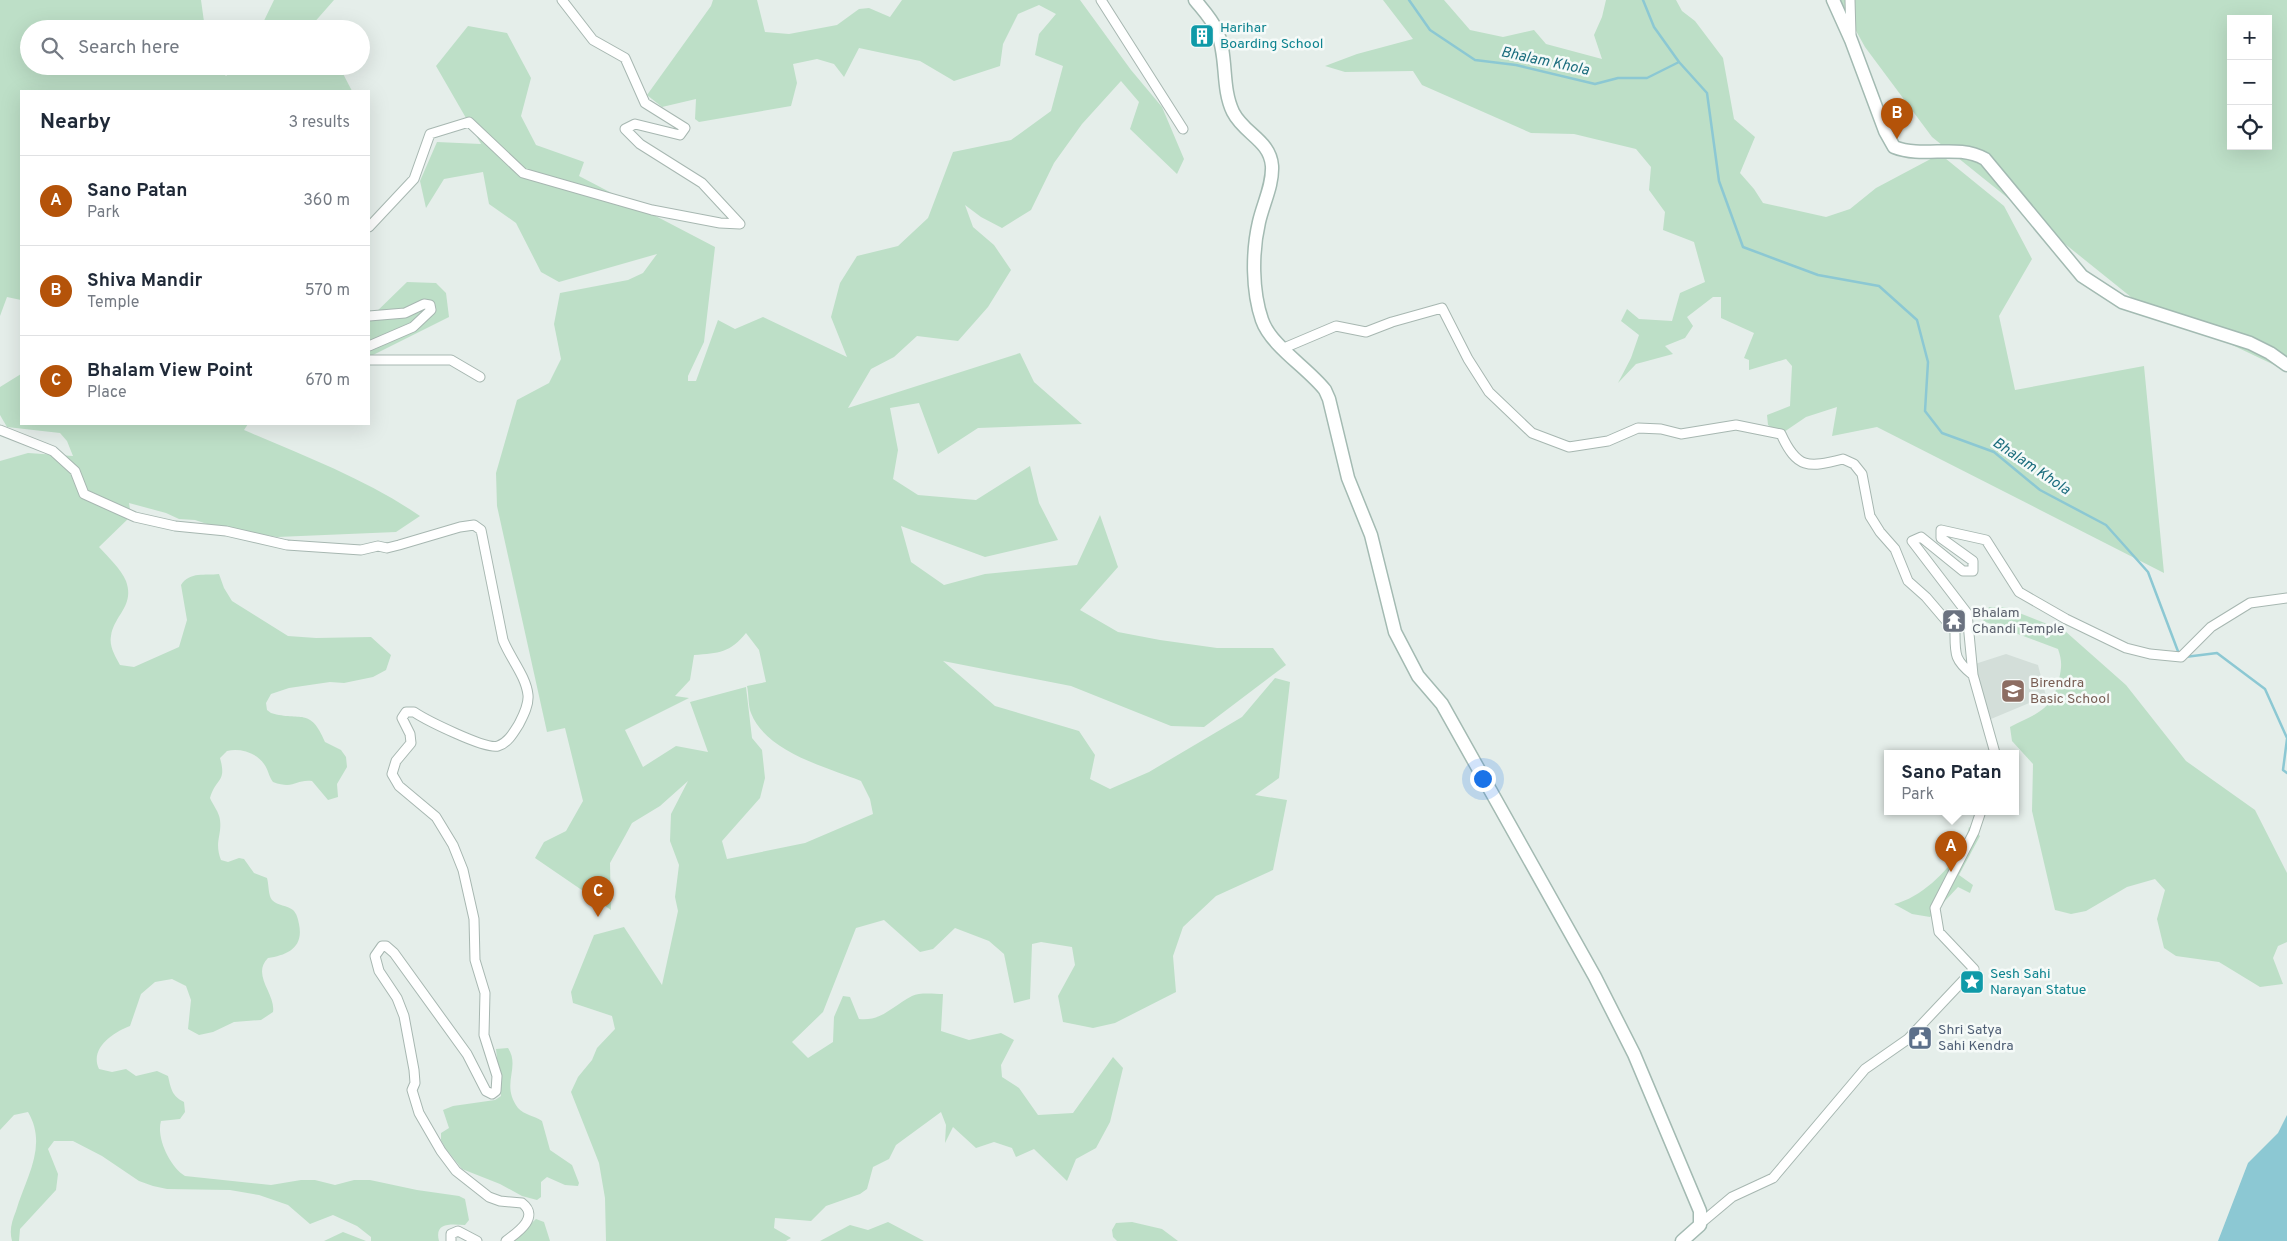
<!DOCTYPE html>
<html lang="en">
<head>
<meta charset="utf-8">
<style>
	:root { --surface:#fff; --page:#f6f6f7; --text:#1f2937; --muted:#747a83; --line:#e0e1e3; --accent:#b45309 }
	body { margin:0; font-family:Overpass,sans-serif; background:var(--page); color:var(--text) }
	.controls { position:absolute; right:15px; top:15px; display:grid; overflow:hidden; border-radius:0px; box-shadow:0 5px 20px #0002 }
	.controls button { width:45px; height:45px; display:grid; place-items:center; padding:0; border:0; border-bottom:1px solid var(--line); background:var(--surface); color:var(--text); font:25px sans-serif }
	.you { position:absolute; left:1482px; top:778px; width:18px; height:18px; margin:-12px; border:4px solid #fff; border-radius:50%; background:#1a73e8; box-shadow:0 0 0 8px #1a73e833 }
	.badge { display:grid; place-items:center; width:32px; height:32px; border-radius:50%; background:var(--accent); color:#fff; font-size:16px; font-weight:700 }
	.pin { position:absolute; translate:-50% -41px; filter:drop-shadow(0 1px 2px #0008) }
	.pin::after { content:''; position:absolute; top:26px; width:18px; height:15px; background:inherit; clip-path:polygon(0 0,100% 0,50% 100%) }
	.popup { position:absolute; left:1884px; top:750px; width:135px; height:65px; box-sizing:border-box; display:grid; place-content:center; border-radius:0px; background:var(--surface); filter:drop-shadow(0 1px 4px #0005); font-size:16px; white-space:nowrap; color:var(--muted) }
	.popup b { font-size:19px; color:var(--text) }
	.popup::after { content:''; position:absolute; left:50%; top:100%; margin-left:-10px; border:10px solid transparent; border-top-color:var(--surface) }
	.list { margin:0; padding:0; list-style:none }
	h2 { display:flex; justify-content:space-between; align-items:center; height:65px; margin:0; padding:0 20px; font-size:21px }
	h2 small { font-size:16px; font-weight:400; color:var(--muted) }
	.list li { display:grid; grid-template-columns:32px 1fr auto; gap:15px; align-items:center; box-sizing:border-box; height:90px; padding:0 20px; border-top:1px solid var(--line) }
	.list b { display:block; font-size:19px; white-space:nowrap }
	.list p { margin:0; font-size:16px; white-space:nowrap; color:var(--muted) }
	.list em { font-size:16px; font-style:normal; color:var(--muted) }
	.icon { flex:none; width:28px; height:28px; fill:none; stroke:currentColor; stroke-width:2; stroke-linecap:round; stroke-linejoin:round }
	.map { position:relative; flex:none; width:2287px; height:1241px; overflow:hidden }
	.search { position:absolute; background:var(--surface); box-shadow:0 5px 20px #0002; left:20px; top:20px; width:350px; height:55px; display:flex; align-items:center; gap:12px; box-sizing:border-box; padding:0 18px; border-radius:28px; color:var(--muted); font-size:19px }
	.panel { position:absolute; background:var(--surface); box-shadow:0 5px 20px #0002; left:20px; top:90px; width:350px; height:335px; border-radius:0px }
	.map>svg:first-child { display:block }
	.built { fill:#d3ded9 }
	.green { fill:#bddfc7; fill-rule:evenodd }
	.water { fill:#8cc8d3 }
	.lines { fill:none; stroke-linecap:round; stroke-linejoin:round }
	.stream { stroke:#8cc8d3; stroke-width:2.5 }
	.street-casing { stroke:#a7b7b1; stroke-width:11 }
	.secondary-casing { stroke:#a3bab2; stroke-width:15 }
	.street { stroke:#fff; stroke-width:9 }
	.secondary { stroke:#fff; stroke-width:12 }
	.labels { text-anchor:middle; dominant-baseline:central; stroke-width:5; stroke-linejoin:round; paint-order:stroke }
	.culture-label { font-size:14px; fill:#0d838f; stroke:#f5faf8; text-anchor:start }
	.worship-label { font-size:14px; fill:#5b616d; stroke:#f5faf8; text-anchor:start }
	.education-label { font-size:14px; fill:#785e54; stroke:#f5faf8; text-anchor:start }
	.service-label { font-size:14px; fill:#4e5e75; stroke:#f5faf8; text-anchor:start }
	.water-label { font-size:15px; font-style:italic; fill:#1b6d7e; stroke:#f5faf8 }
</style>
</head>
<body>
<div class="map">
<svg width="2287" height="1241" viewBox="0 0 2287 1241">
	<rect width="100%" height="100%" fill="#e5eeea"/>
	<path class="built" d="M2006 654 2038 665 2046 696 1991 719 1978 686 1975 664Z"/>
	<path class="green" d="M0 0H201L205 29H29V66H216L226 76 239 66H339L352 91H21V300L7 297 0 316Z
		M274 0H334L312 25 316 29H260Z
		M713 0H757L765 32 789 34 837 25 859 9 869 8 890 17 902 0H1080L1131 70 1162 107 1184 159 1177 174 1130 129 1139 102 1121 81 1082 124 1054 163 1031 210 1002 228 981 217 965 205 973 227 994 245 1011 270 988 307 958 341 917 336 894 357 871 369 848 408 1020 353 1034 382 1082 424 978 428 938 454 919 403 890 408 898 450 893 479 918 495 976 500 1030 466 1039 503 1058 540 985 557 901 526 911 562 944 585 985 574 1077 565 1100 515 1118 567 1080 610 1118 632 1160 640 1217 648H1273L1286 665 1204 727 1171 726 1071 686 943 661 995 706 1079 731 1095 755 1090 779 1110 789 1149 772 1242 717 1275 678 1290 682 1279 778 1255 795 1287 800 1273 870 1216 896 1183 927 1173 956 1176 992 1115 1023 1093 1028 1063 1022 1058 996 1075 965 1072 947 1041 942 1032 944 1030 999 1014 1003 1004 954 989 941 955 928 933 949 920 952 884 920 856 928 823 1012 792 1042 808 1058 833 1042 834 1017 843 996 850 997 859 1019C881 1022 894 1005 912 996 920 992 934 994 943 994L941 1031 969 1040 1001 1033 1014 1040 1001 1065 1002 1077 1019 1088 1038 1115 1073 1113 1113 1057 1123 1068 1110 1122 1096 1148 1076 1159 1067 1181 1034 1149 1016 1157 1012 1148 994 1142 976 1148 953 1127 945 1143 946 1125 941 1112 896 1145 889 1159 873 1167 867 1189 860 1194 826 1206 811 1221 775 1218 774 1228 791 1238 786 1241H606L605 1198 599 1163 571 1092 578 1077 592 1060 597 1048 615 1029 612 1016 573 1003 571 992 594 935 624 927 662 985 678 911 675 897 679 865 670 841 671 814 688 781 660 806 632 823 625 836 610 863 611 910 535 858 544 842 566 831 583 801 565 728 547 732 497 506 496 473 517 400 549 383 561 359 554 324 560 293 628 280 643 273 657 254 559 282 541 272 516 223 489 204 483 172 444 179 426 208 420 181 437 142 481 144 436 66 468 26 507 33 531 78 521 116 536 145 584 162 579 176 715 247 704 342 688 376V381H696L718 320 735 329 763 317 847 357 831 317 840 283 857 256 898 246 928 218 953 152 1011 140 1051 111 1063 66 1035 55 1039 34 1056 14 1039 5 1018 14 1003 44 1000 66 954 81 920 61 859 48 844 77 834 64 817 59 793 64 797 83 791 106 699 122 695 119 696 99 662 107 647 95 711 6ZM746 633 759 650 766 682 747 686C749 695 748 706 751 713 766 752 826 767 861 781L870 799 873 814 805 843 727 859 722 841 760 798 765 778 762 750 752 738 746 687 690 702 708 752 676 746 643 767 625 730 689 698 675 696 690 680 694 655C719 653 730 653 746 633Z
		M1383 0H1444L1470 30 1503 37 1534 30 1546 44 1602 59 1594 35 1602 17 1606 0H1676L1682 11 1695 21 1723 58 1734 119 1755 137 1740 173 1754 189 1763 203 1826 217 1850 209 1876 188 1940 154 2004 206 2032 259 1999 316 2015 390 2144 366 2164 573 1877 427 1832 436 1837 407 1806 417 1781 434 1768 425 1767 415 1790 406 1792 366 1786 359 1749 370V360L1744 358 1754 333 1721 318V297H1713L1687 317 1693 326 1685 338 1665 346 1673 354 1636 364 1618 383 1631 358 1639 335 1621 321 1627 309 1639 319 1672 321 1680 293 1705 282 1694 242 1663 230 1665 212 1649 190 1651 167 1636 149 1574 134 1531 133 1422 85 1413 71 1345 72 1325 66 1357 54 1413 39Z
		M1839 0H2287V371L2131 297 1932 137 1865 47ZM2231 19H2268V146H2231Z
		M407 282 436 283 446 293 449 317 369 357V319Z
		M21 374V424H248L244 430C304 456 366 479 420 516L396 532 277 537 210 525 195 520 179 519 166 513 129 503 131 516 99 547C108 557 121 569 126 581 135 606 114 615 111 636 109 646 115 656 120 665L134 667 179 647 187 620 181 585C190 571 205 576 219 574L224 588 232 601 288 636 316 638 371 637 391 655 386 670 373 677 344 683 330 682 289 688 271 694 266 703 267 710 271 713C301 722 310 706 325 742L341 750 346 757 347 767 337 784 338 797 328 800 312 781C295 779 295 790 273 782 269 777 268 769 264 764 256 752 239 748 227 751L220 758C227 783 216 777 210 798 213 805 219 812 220 820 222 836 214 842 221 860L228 862 239 858 244 859 254 873 267 878C269 885 268 895 272 900 278 906 287 905 293 910 297 914 298 919 299 924 304 948 287 955 268 958 251 975 276 994 273 1012L261 1020 234 1022 213 1032 199 1035 188 1029 191 1000 186 986 172 979 155 982 141 994 130 1026C114 1032 89 1048 99 1069L112 1072 126 1069 136 1076 157 1071 168 1076C171 1089 172 1096 184 1102L185 1112 180 1119 161 1121C156 1138 170 1167 185 1176L271 1185 301 1180H315L335 1185 354 1180H370L417 1190 459 1196 465 1199 469 1220 465 1225C451 1224 434 1222 439 1241H371V1237L357 1226 333 1215 310 1224 288 1205 259 1195 230 1190 167 1189 153 1186 139 1181 102 1156 73 1141H54L48 1149 58 1174 56 1190 20 1229 19 1241H12C9 1230 12 1221 16 1211 26 1177 48 1146 28 1112L14 1115 0 1130V461L28 453 73 456 67 441 60 433 7 427 0 415V387Z
		M1989 607H2004L2065 631 2126 685 2186 761 2255 810 2287 873V942L2278 946 2273 958 2283 984 2260 987 2219 962 2176 956 2164 948 2157 919 2165 890 2155 879 2127 887 2086 911 2071 914 2055 910 2032 811 2033 764 2012 741 2010 727C2037 713 2052 711 2059 679 2062 667 2062 660 2058 649L1983 621Z
		M1969 827 1980 836 1959 875 1973 885 1970 893 1958 887 1930 917 1912 914 1894 904C1921 898 1946 872 1962 849 1966 843 1967 834 1969 827Z
		M508 1048C521 1068 500 1084 518 1108 524 1115 535 1116 542 1121L550 1150 572 1165 579 1183 578 1186 565 1185 547 1177 541 1182V1197L537 1200 522 1196 500 1184 462 1169 446 1149 441 1140V1133L449 1128 443 1110 453 1106 495 1100 501 1096 496 1049Z
		M536 1219 544 1222 550 1241H512Z
		M888 1222 924 1241H820L850 1225 868 1230Z
		M1132 1222 1162 1229 1178 1241H1117L1113 1237 1112 1230 1116 1223Z
		M343 1232 366 1241H324Z"/>
	<path class="water" d="M2287 1115V1241H2218L2248 1163 2278 1133Z"/>
	<g class="lines">
		<path class="stream" d="M1409 0 1430 30 1475 60 1516 65 1595 84 1618 78H1647L1679 62 1707 93 1719 181 1743 247 1818 275 1879 286 1917 320 1928 362 1925 411 1942 433 1994 452 2040 490 2106 525 2148 572 2179 654
			M1643 0 1654 27 1679 62
			M2185 657 2217 653 2265 689 2287 738
			M2287 739 2283 770 2287 773"/>
		<defs>
			<path id="street" d="M1101 0 1183 129
				M1850 0 1851 35
				M369 227 414 179 430 134 469 122 523 173 652 210 720 223 740 224 702 183 640 144 625 129 635 124 680 135 685 128 645 103 625 58 593 40 562 0
				M369 316 405 313 424 304 430 305 431 310 413 327 369 346
				M1284 348 1336 326 1366 332 1392 322 1442 308 1468 359 1489 392 1532 433 1569 447 1608 441 1638 428 1661 429 1681 434 1736 425 1781 434C1797 469 1808 468 1843 459L1854 464 1862 474 1870 516 1880 532 1895 549 1908 581 1926 597 1955 631C1955 654 1954 660 1973 675
				M369 360H451L480 377
				M0 430 53 451 75 471 84 494 135 517 175 526 226 531 287 545 361 550 378 546 387 548 399 545 460 527 474 525 481 530 503 640C510 658 526 676 528 695 529 705 523 716 519 724 514 732 508 743 498 746 486 750 426 720 414 712H406L402 718 410 734 411 743 396 761 392 774 399 786 436 817 453 845 463 870 474 919 475 960 485 993 484 1035 497 1076 496 1091 492 1094 486 1091 467 1054 394 953 386 946H382L375 956 379 971 397 998 404 1016 414 1070 415 1083 412 1090 419 1113 441 1151 456 1171 489 1197 500 1201 522 1203C540 1217 518 1232 506 1241
				M1995 753 1973 675 1967 613 1912 541 1921 537 1963 571H1973V561L1941 538V530L1986 540 2019 592 2066 619 2126 648 2150 654 2181 657 2211 627 2250 603 2287 598
				M1701 1223 1732 1197 1773 1178 1865 1069 1908 1039 1974 969 1939 932 1935 908 1974 832 1981 811
				M451 1241V1234L458 1231 477 1241"/>
			<path id="secondary" d="M1195 0C1203 10 1212 19 1217 31 1228 57 1221 87 1233 112 1244 134 1270 140 1272 166 1273 185 1263 204 1259 222 1252 252 1252 291 1262 320 1271 346 1308 368 1325 390L1329 399 1348 478 1371 535 1395 632 1418 676 1442 704 1595 977 1634 1054 1700 1211V1225L1682 1241
				M1833 0 1851 40 1885 131 1894 147C1924 159 1957 143 1985 159L2082 276 2122 302 2250 343 2270 353 2287 365"/>
		</defs>
		<use href="#street" class="street-casing"/>
		<use href="#secondary" class="secondary-casing"/>
		<use href="#street" class="street"/>
		<use href="#secondary" class="secondary"/>
	</g>
	<defs>
		<symbol id="building-square" viewBox="-11 -11 22 22"><rect x="-9" y="-9" width="18" height="18" rx="4" fill="#0f9aa8" stroke="#f5faf8"/><path d="M-4-6H4V6H1V3H-1V6H-4ZM-2.5-4.3h1.7v1.8h-1.7ZM.8-4.3h1.7v1.8H.8ZM-2.5-1h1.7V.8h-1.7ZM.8-1h1.7V.8H.8Z" fill="#fff"/></symbol>
		<symbol id="temple-square" viewBox="-11 -11 22 22"><rect x="-9" y="-9" width="18" height="18" rx="4" fill="#6b7280" stroke="#f5faf8"/><path d="M0-6L5-2H3V0L6.5 2.5H4V6H1.5V3h-3V6H-4V2.5H-6.5L-3 0V-2H-5Z" fill="#fff"/></symbol>
		<symbol id="school-square" viewBox="-11 -11 22 22"><rect x="-9" y="-9" width="18" height="18" rx="4" fill="#8d6e63" stroke="#f5faf8"/><path d="M0-5L7-2L0 1L-7-2ZM-4 1L0 2.5L4 1V4Q0 6-4 4Z" fill="#fff"/></symbol>
		<symbol id="sight-square" viewBox="-11 -11 22 22"><rect x="-9" y="-9" width="18" height="18" rx="4" fill="#0f9aa8" stroke="#f5faf8"/><path d="M0-6L1.8-2.2L6-1.7L2.9 1.2L3.7 5.4L0 3.3L-3.7 5.4L-2.9 1.2L-6-1.7L-1.8-2.2Z" fill="#fff"/></symbol>
		<symbol id="civic-square" viewBox="-11 -11 22 22"><rect x="-9" y="-9" width="18" height="18" rx="4" fill="#5c6f8a" stroke="#f5faf8"/><path d="M-.6-6.5H3V-4.5H.6V-3L4-1V1h2V6H-6V1h2V-1L-.6-3ZM-1.2 2.5V6h2.4V2.5Z" fill="#fff"/></symbol>
	</defs>
	<g fill-rule="evenodd">
		<use href="#building-square" x="1188" y="22" width="28" height="28"/>
		<use href="#temple-square" x="1940" y="607" width="28" height="28"/>
		<use href="#school-square" x="1999" y="677" width="28" height="28"/>
		<use href="#sight-square" x="1958" y="968" width="28" height="28"/>
		<use href="#civic-square" x="1906" y="1024" width="28" height="28"/>
	</g>
	<g class="labels">
		<g class="culture-label">
			<text x="1220" y="28">Harihar<tspan x="1220" dy="16">Boarding School</tspan></text>
			<text x="1990" y="974">Sesh Sahi<tspan x="1990" dy="16">Narayan Statue</tspan></text>
		</g>
		<g class="worship-label">
			<text x="1972" y="613">Bhalam<tspan x="1972" dy="16">Chandi Temple</tspan></text>
		</g>
		<g class="education-label">
			<text x="2030" y="683">Birendra<tspan x="2030" dy="16">Basic School</tspan></text>
		</g>
		<g class="service-label">
			<text x="1938" y="1030">Shri Satya<tspan x="1938" dy="16">Sahi Kendra</tspan></text>
		</g>
		<g class="water-label">
			<text transform="translate(1545 62) rotate(12)">Bhalam Khola</text>
			<text transform="translate(2031 467) rotate(34)">Bhalam Khola</text>
		</g>
	</g>
</svg>
<div class="controls">
<button>+</button>
<button>−</button>
<button><svg class="icon" aria-label="locate" viewBox="0 0 24 24"><circle cx="12" cy="12" r="6"/><path d="M12 2v4M12 18v4M2 12h4M18 12h4"/></svg></button>
</div>
<div class="you"></div>
<div class="pin badge" style="left:1951px;top:872px">A</div>
<div class="popup"><b>Sano Patan</b>Park</div>
<div class="pin badge" style="left:1897px;top:139px">B</div>
<div class="pin badge" style="left:598px;top:917px">C</div>
<div class="search"><svg class="icon" aria-label="search" viewBox="0 0 24 24"><circle cx="10" cy="10" r="6"/><path d="M15 15l6 6"/></svg>Search here</div>
<section class="panel">
<h2>Nearby<small>3 results</small></h2>
<ul class="list">
<li><span class="badge">A</span><div><b>Sano Patan</b><p>Park</p></div><em>360 m</em></li>
<li><span class="badge">B</span><div><b>Shiva Mandir</b><p>Temple</p></div><em>570 m</em></li>
<li><span class="badge">C</span><div><b>Bhalam View Point</b><p>Place</p></div><em>670 m</em></li>
</ul>
</section>
</div>
</body>
</html>
